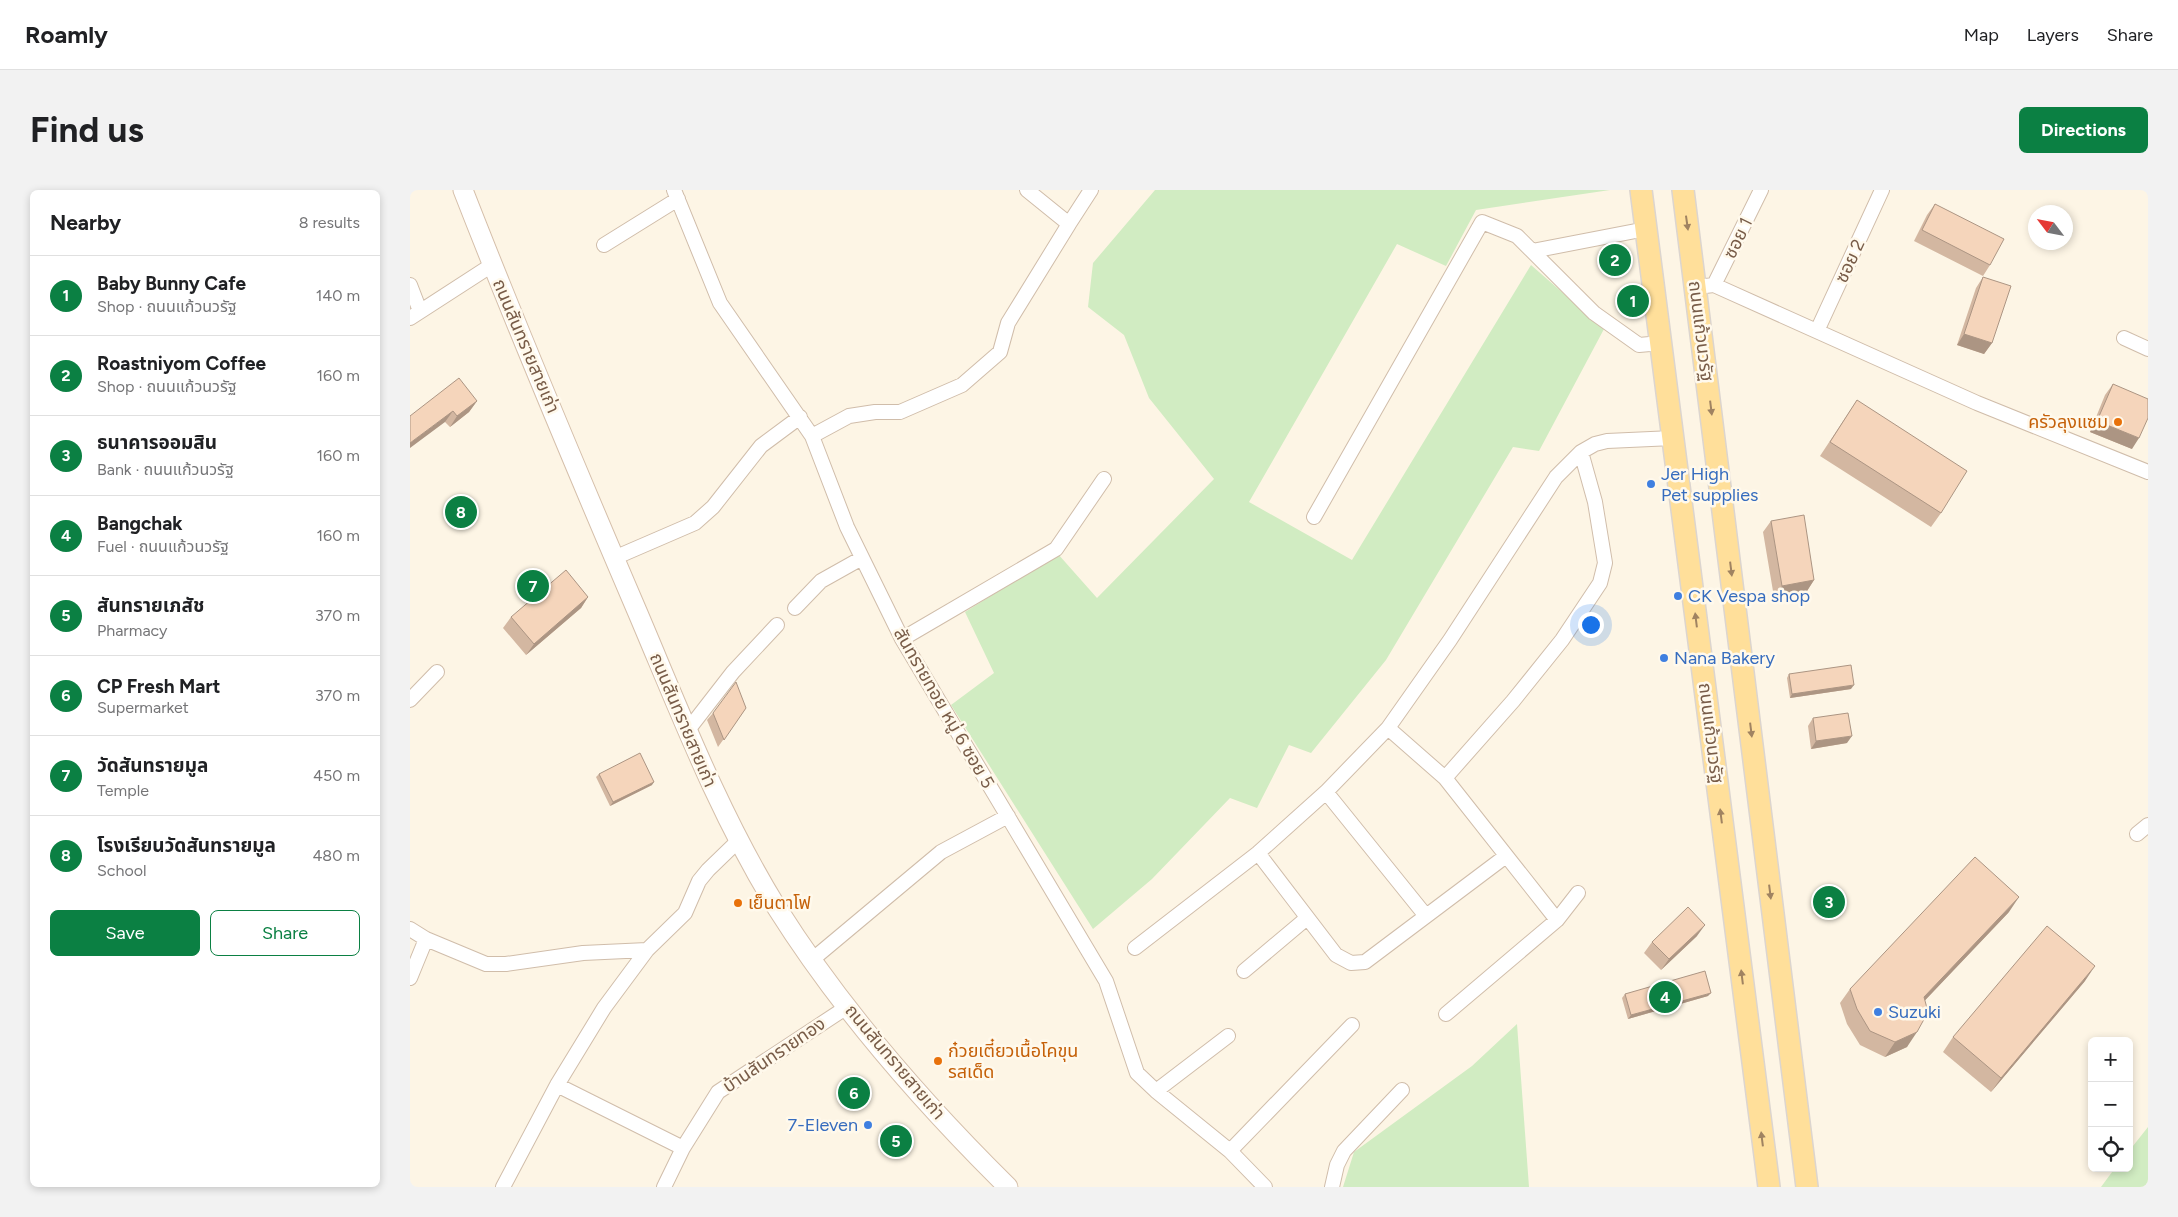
<!DOCTYPE html>
<html lang="en">
<head>
<meta charset="utf-8">
<style>
	:root { --surface:#fff; --page:#f2f2f2; --text:#202124; --muted:#757577; --line:#e0e0e0; --accent:#0b8043 }
	body { margin:0; font-family:Figtree,"Noto Sans Thai",sans-serif; background:var(--page); color:var(--text) }
	.controls { position:absolute; right:15px; bottom:15px; display:grid; overflow:hidden; border-radius:8px; box-shadow:0 2px 8px #0003 }
	.controls button { width:45px; height:45px; display:grid; place-items:center; padding:0; border:0; border-bottom:1px solid var(--line); background:var(--surface); color:var(--text); font:25px sans-serif }
	.compass { position:absolute; left:1618px; top:15px; width:45px; height:45px; border-radius:50%; background:var(--surface); box-shadow:0 2px 8px #0003; rotate:302deg }
	.you { position:absolute; left:1180px; top:434px; width:18px; height:18px; margin:-12px; border:4px solid #fff; border-radius:50%; background:#1a73e8; box-shadow:0 0 0 8px #1a73e833 }
	.badge { display:grid; place-items:center; width:32px; height:32px; border-radius:50%; background:var(--accent); color:#fff; font-size:16px; font-weight:700 }
	.pin { position:absolute; translate:-50% -50%; border:2px solid #fff; box-shadow:0 1px 5px #0006 }
	.list { margin:0; padding:0; list-style:none }
	h2 { display:flex; justify-content:space-between; align-items:center; height:65px; margin:0; padding:0 20px; font-size:21px }
	h2 small { font-size:16px; font-weight:400; color:var(--muted) }
	.list li { display:grid; grid-template-columns:32px 1fr auto; gap:15px; align-items:center; box-sizing:border-box; height:80px; padding:0 20px; border-top:1px solid var(--line) }
	.list b { display:block; font-size:19px; white-space:nowrap }
	.list p { margin:0; font-size:16px; white-space:nowrap; color:var(--muted) }
	.list em { font-size:16px; font-style:normal; color:var(--muted) }
	.actions { display:flex; gap:10px; padding:15px 20px }
	.actions a { flex:1; padding:11px 0; border:1px solid var(--accent); border-radius:8px; text-align:center; font-size:18px; color:var(--accent) }
	.actions .main { background:var(--accent); color:#fff }
	.icon { flex:none; width:28px; height:28px; fill:none; stroke:currentColor; stroke-width:2; stroke-linecap:round; stroke-linejoin:round }
	.map { position:relative; flex:none; width:1738px; height:997px; overflow:hidden; border-radius:8px }
	header { display:flex; align-items:center; gap:30px; box-sizing:border-box; height:70px; padding:0 25px; background:var(--surface); border-bottom:1px solid var(--line) }
	header strong { font-size:24px }
	nav { display:flex; gap:28px; margin-inline-start:auto; font-size:18px }
	.intro { display:flex; align-items:center; justify-content:space-between; box-sizing:border-box; height:120px; padding:0 30px }
	h1 { margin:0; font-size:35px }
	.button { padding:12px 22px; border-radius:8px; background:var(--accent); color:#fff; font-size:18px; font-weight:700 }
	main { display:flex; gap:30px; padding:0 30px }
	aside { flex:1; background:var(--surface); border-radius:8px; box-shadow:0 2px 8px #0003 }
	.map>svg:first-child { display:block }
	.green { fill:#d1ecc2 }
	.lines { fill:none; stroke-linecap:round; stroke-linejoin:round }
	.street-casing { stroke:#d0bdaa; stroke-width:16 }
	.secondary-casing { stroke:#d5bfaa; stroke-width:21 }
	.primary-casing { stroke:#dcd5cf; stroke-width:24 }
	.street { stroke:#fff; stroke-width:14 }
	.secondary { stroke:#fff; stroke-width:19 }
	.primary { stroke:#ffdf9a; stroke-width:21 }
	.wall { fill:#d3b7a1 }
	.shaded-wall { fill:#ac9583 }
	.building { fill:#f5d5bb; stroke:#ac9583 }
	.oneway { fill:#a08361 }
	.food-dot { fill:#e8710a; stroke:#fff9ec; stroke-width:2 }
	.shop-dot { fill:#3f7fe0; stroke:#fff9ec; stroke-width:2 }
	.labels { text-anchor:middle; dominant-baseline:central; stroke-width:5; stroke-linejoin:round; paint-order:stroke }
	.street-label { font-size:18px; fill:#785c48; stroke:#fff9ec }
	.food-label { font-size:18px; fill:#c56008; stroke:#fff9ec; text-anchor:start }
	.shop-label { font-size:18px; fill:#366cbe; stroke:#fff9ec; text-anchor:start }
</style>
</head>
<body>
<header>
<strong>Roamly</strong>
<nav><a>Map</a><a>Layers</a><a>Share</a></nav>
</header>
<div class="intro"><h1>Find us</h1><a class="button">Directions</a></div>
<main>
<aside>
<h2>Nearby<small>8 results</small></h2>
<ul class="list">
<li><span class="badge">1</span><div><b>Baby Bunny Cafe</b><p>Shop · ถนนแก้วนวรัฐ</p></div><em>140 m</em></li>
<li><span class="badge">2</span><div><b>Roastniyom Coffee</b><p>Shop · ถนนแก้วนวรัฐ</p></div><em>160 m</em></li>
<li><span class="badge">3</span><div><b>ธนาคารออมสิน</b><p>Bank · ถนนแก้วนวรัฐ</p></div><em>160 m</em></li>
<li><span class="badge">4</span><div><b>Bangchak</b><p>Fuel · ถนนแก้วนวรัฐ</p></div><em>160 m</em></li>
<li><span class="badge">5</span><div><b>สันทรายเภสัช</b><p>Pharmacy</p></div><em>370 m</em></li>
<li><span class="badge">6</span><div><b>CP Fresh Mart</b><p>Supermarket</p></div><em>370 m</em></li>
<li><span class="badge">7</span><div><b>วัดสันทรายมูล</b><p>Temple</p></div><em>450 m</em></li>
<li><span class="badge">8</span><div><b>โรงเรียนวัดสันทรายมูล</b><p>School</p></div><em>480 m</em></li>
</ul>
<div class="actions"><a class="main">Save</a><a>Share</a></div>
</aside>
<div class="map">
<svg width="1738" height="997" viewBox="0 0 1738 997">
	<rect width="100%" height="100%" fill="#fdf5e5"/>
	<path class="green" d="M745 0H1200L1066 20 1036 76 987 54 839 312 942 370 1121 75 1194 139 1129 261 1103 257 976 470 901 563 879 555 847 618 820 608 742 689 683 739 541 515 584 483 555 422 648 364 687 408 804 289 739 208 714 145 678 117 683 73Z
		M1107 834 1119 997H933L944 962 1062 876Z
		M1738 937V997H1691L1705 978H1719V961Z"/>
	<g class="lines">
		<defs>
			<path id="street" d="M264 0 310 113 402 246 437 337 492 449 696 791 727 883 746 901 820 961 855 997
				M659 34 681 0
				M194 55 268 9
				M1122 61 1236 39
				M0 95 10 121
				M1304 95 1351 0
				M1286 97 1304 95 1567 213 1738 282
				M0 128 82 75
				M1407 141 1472 0
				M1714 148 1738 159
				M402 246 439 226 465 222H490L552 195 590 162 598 133 659 34 617 0
				M904 327 1072 32 1107 46 1184 123 1229 155 1251 153
				M204 368 285 333 303 317 351 256 390 227
				M385 418 411 391 452 368
				M492 449 646 359 694 289
				M0 510 27 482
				M978 538 1035 588 1147 730
				M278 540 323 482 367 435
				M1035 588 1103 511 1152 450 1190 393 1195 373 1185 312 1171 262
				M916 602 1016 726
				M1727 644 1738 635
				M848 663 926 765 941 773 955 772 1096 666
				M0 739 16 749 76 774H96L173 763 237 760
				M725 758 848 663 916 602 978 538 1040 450 1146 287 1171 262 1185 254 1197 251 1263 248
				M403 769 531 662 598 626
				M834 781 897 728
				M0 788 16 749
				M1036 824 1147 730 1168 703
				M147 895 273 958
				M746 901 818 846
				M820 961 942 835
				M93 997 147 895 194 818 237 760 275 723 289 691 298 680 328 651
				M254 997 273 958 308 902 437 817
				M922 997 927 975 934 961 992 900"/>
			<path id="secondary" d="M53 0C108 141 167 281 227 421 270 522 309 624 367 718 430 818 514 914 598 997"/>
			<path id="primary" d="M1231 0 1359 997
				M1273 0 1397 997"/>
		</defs>
		<use href="#street" class="street-casing"/>
		<use href="#secondary" class="secondary-casing"/>
		<use href="#primary" class="primary-casing"/>
		<use href="#street" class="street"/>
		<use href="#secondary" class="secondary"/>
		<use href="#primary" class="primary"/>
	</g>
	<path class="wall" d="M1525 14 1580 75 1573 86 1504 51 1517 25Z
		M1573 87 1582 153 1574 164 1547 155 1566 98Z
		M1703 194 1722 259 1680 242 1695 205Z
		M1447 210 1531 323 1521 337 1410 266Z
		M67 211 59 222 40 237 35 232 0 226Z
		M1361 331 1404 390 1397 401 1364 407 1353 342Z
		M178 407 171 418 116 465 93 438 101 427Z
		M1379 484 1441 499 1380 508 1377 488Z
		M336 518 308 557 297 530 303 523Z
		M1403 528 1437 553 1401 559 1398 536Z
		M189 584 242 595 200 616 186 587Z
		M1599 722 1515 810 1497 857 1475 867 1450 855 1437 834 1430 813 1440 799Z
		M1287 746 1251 780 1234 763 1242 752Z
		M1675 791 1581 902 1533 862 1543 847Z
		M1215 804 1298 806 1218 829 1212 808Z"/>
	<path class="shaded-wall" d="M1554 144 1582 153 1574 164 1547 155Z
		M67 211 59 222 40 237 47 226Z
		M43 221 35 232 0 258V253Z
		M1687 231 1729 248 1722 259 1680 242Z
		M1404 390 1397 401 1364 407 1372 396Z
		M178 407 171 418 116 465 124 454Z
		M1444 495 1441 499 1380 508 1382 504Z
		M1442 546 1437 553 1401 559 1406 551Z
		M244 592 242 595 200 616 203 612Z
		M1609 707 1599 722 1504 822 1514 807Z
		M1295 735 1287 746 1251 780 1259 769Z
		M1685 776 1675 791 1581 902 1591 888Z
		M1301 803 1298 806 1218 829 1221 825Z
		M1507 842 1497 857 1475 867 1485 852Z"/>
	<path class="building" d="M1525 14 1594 49 1580 75 1512 40Z
		M1573 87 1601 96 1582 153 1554 144Z
		M49 188 67 211 47 226 43 221 0 253V226Z
		M1703 194 1738 209V228L1729 248 1687 231Z
		M1447 210 1557 281 1531 323 1420 252Z
		M1394 325 1404 390 1372 396 1361 331Z
		M156 380 178 407 124 454 101 427Z
		M1441 475 1444 495 1382 504 1379 484Z
		M326 492 336 518 314 550 303 523Z
		M1438 523 1442 546 1406 551 1403 528Z
		M230 563 244 592 203 612 189 584Z
		M1565 667 1609 707 1514 807 1518 822 1507 842 1485 852 1460 841 1447 819 1440 799Z
		M1278 717 1295 735 1259 769 1242 752Z
		M1637 736 1685 776 1591 888 1543 847Z
		M1295 781 1301 803 1221 825 1215 804Z"/>
	<defs><path id="oneway-solid" d="M-6-.8H1V-3.2L6.5 0L1 3.2V.8H-6Z" transform="scale(1.25)"/></defs>
	<g class="oneway">
		<use href="#oneway-solid" transform="translate(1277 33) rotate(82)"/>
		<use href="#oneway-solid" transform="translate(1301 218) rotate(83)"/>
		<use href="#oneway-solid" transform="translate(1321 379) rotate(83)"/>
		<use href="#oneway-solid" transform="translate(1286 430) rotate(-97)"/>
		<use href="#oneway-solid" transform="translate(1341 540) rotate(83)"/>
		<use href="#oneway-solid" transform="translate(1311 626) rotate(-97)"/>
		<use href="#oneway-solid" transform="translate(1360 702) rotate(83)"/>
		<use href="#oneway-solid" transform="translate(1332 787) rotate(-97)"/>
		<use href="#oneway-solid" transform="translate(1352 949) rotate(-97)"/>
	</g>
	<g class="food-dot">
		<circle cx="1708" cy="232" r="5"/>
		<circle cx="328" cy="713" r="5"/>
		<circle cx="528" cy="871" r="5"/>
	</g>
	<g class="shop-dot">
		<circle cx="1241" cy="294" r="5"/>
		<circle cx="1268" cy="406" r="5"/>
		<circle cx="1254" cy="468" r="5"/>
		<circle cx="1468" cy="822" r="5"/>
		<circle cx="458" cy="935" r="5"/>
	</g>
	<g class="labels">
		<g class="street-label">
			<text transform="translate(1328 48) rotate(-64)">ซอย 1</text>
			<text transform="translate(1440 71) rotate(-65)">ซอย 2</text>
			<text transform="translate(1291 141) rotate(83)">ถนนแก้วนวรัฐ</text>
			<text transform="translate(116 156) rotate(67)">ถนนสันทรายสายเก่า</text>
			<text transform="translate(534 518) rotate(60)">สันทรายทอย หมู่ 6 ซอย 5</text>
			<text transform="translate(273 530) rotate(67)">ถนนสันทรายสายเก่า</text>
			<text transform="translate(1301 543) rotate(83)">ถนนแก้วนวรัฐ</text>
			<text transform="translate(364 865) rotate(-34)">บ้านสันทรายทอง</text>
			<text transform="translate(485 872) rotate(50)">ถนนสันทรายสายเก่า</text>
		</g>
		<g class="food-label">
			<text x="1698" y="232" text-anchor="end">ครัวลุงแซม</text>
			<text x="338" y="713">เย็นตาโฟ</text>
			<text x="538" y="861">ก๋วยเตี๋ยวเนื้อโคขุน<tspan x="538" dy="21">รสเด็ด</tspan></text>
		</g>
		<g class="shop-label">
			<text x="1251" y="284">Jer High<tspan x="1251" dy="21">Pet supplies</tspan></text>
			<text x="1278" y="406">CK Vespa shop</text>
			<text x="1264" y="468">Nana Bakery</text>
			<text x="1478" y="822">Suzuki</text>
			<text x="448" y="935" text-anchor="end">7-Eleven</text>
		</g>
	</g>
</svg>
<div class="controls">
<button>+</button>
<button>−</button>
<button><svg class="icon" aria-label="locate" viewBox="0 0 24 24"><circle cx="12" cy="12" r="6"/><path d="M12 2v4M12 18v4M2 12h4M18 12h4"/></svg></button>
</div>
<svg class="compass" viewBox="-18 -18 36 36"><path d="M0-13l5 13h-10z" fill="#e53935"/><path d="M0 13l5-13h-10z" fill="#757577"/></svg>
<div class="you"></div>
<div class="pin badge" style="left:1223px;top:111px">1</div>
<div class="pin badge" style="left:1205px;top:70px">2</div>
<div class="pin badge" style="left:1419px;top:712px">3</div>
<div class="pin badge" style="left:1255px;top:807px">4</div>
<div class="pin badge" style="left:486px;top:951px">5</div>
<div class="pin badge" style="left:444px;top:903px">6</div>
<div class="pin badge" style="left:123px;top:396px">7</div>
<div class="pin badge" style="left:51px;top:322px">8</div>
</div>
</main>
</body>
</html>
